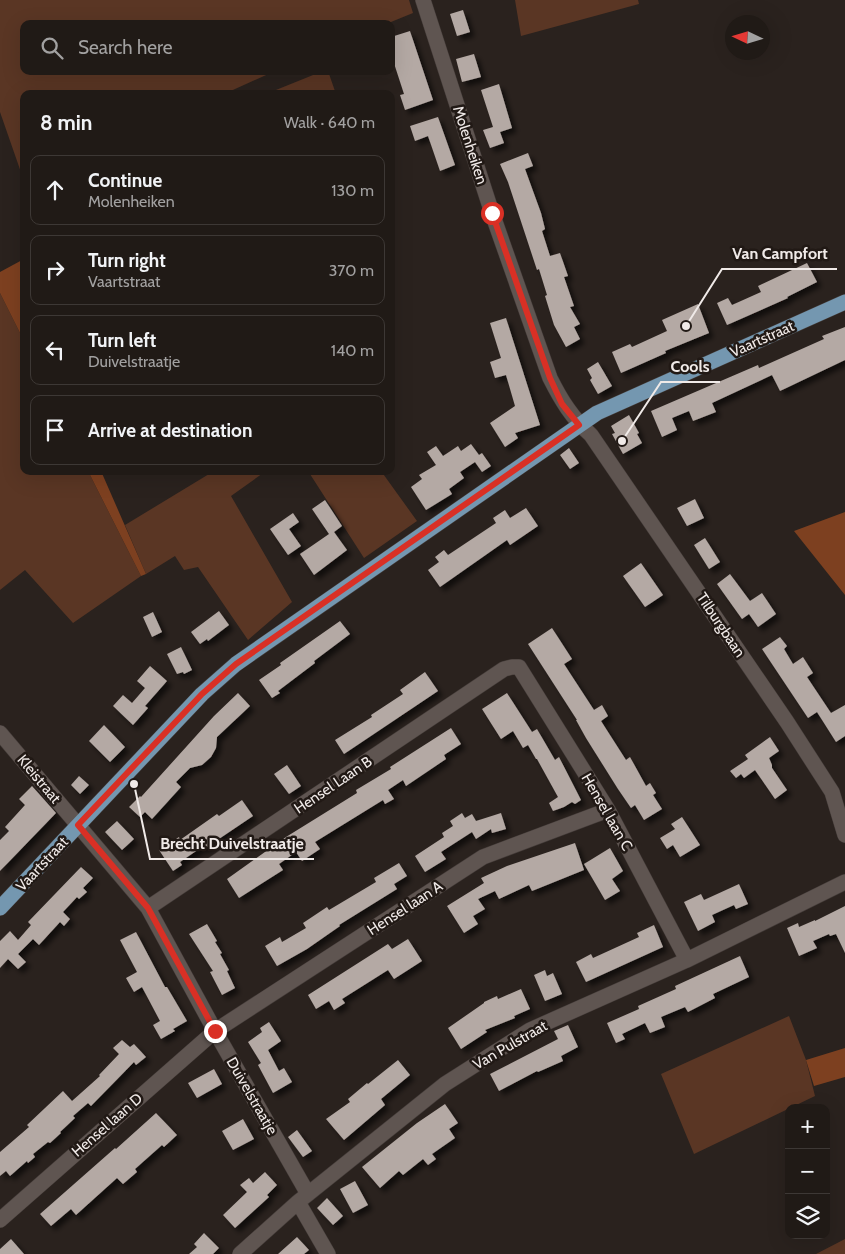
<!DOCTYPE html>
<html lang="en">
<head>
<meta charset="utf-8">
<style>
	:root { --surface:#201a16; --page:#28231f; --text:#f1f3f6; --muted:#a2a1a1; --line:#3d3835 }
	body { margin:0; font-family:Cabin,sans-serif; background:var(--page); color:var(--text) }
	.controls { position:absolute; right:15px; bottom:15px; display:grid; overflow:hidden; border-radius:10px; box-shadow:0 5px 20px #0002 }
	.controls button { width:45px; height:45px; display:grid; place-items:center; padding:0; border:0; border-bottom:1px solid var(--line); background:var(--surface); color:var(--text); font:25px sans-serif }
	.compass { position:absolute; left:725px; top:15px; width:45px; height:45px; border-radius:50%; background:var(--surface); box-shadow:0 5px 20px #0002; rotate:274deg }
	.stop { position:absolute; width:15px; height:15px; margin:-11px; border:4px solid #d93025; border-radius:50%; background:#fff }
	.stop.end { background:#d93025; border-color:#fff; box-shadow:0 1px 5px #0008 }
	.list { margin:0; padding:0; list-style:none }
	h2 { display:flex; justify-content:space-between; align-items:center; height:65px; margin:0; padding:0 20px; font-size:21px }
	h2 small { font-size:16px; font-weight:400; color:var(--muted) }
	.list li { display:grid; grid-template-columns:32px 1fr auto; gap:15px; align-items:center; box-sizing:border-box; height:70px; margin:0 10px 10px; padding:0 10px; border:1px solid var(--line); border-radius:10px }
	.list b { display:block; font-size:19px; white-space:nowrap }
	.list p { margin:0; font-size:16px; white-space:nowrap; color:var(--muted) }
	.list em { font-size:16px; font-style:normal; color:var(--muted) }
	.icon { flex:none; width:28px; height:28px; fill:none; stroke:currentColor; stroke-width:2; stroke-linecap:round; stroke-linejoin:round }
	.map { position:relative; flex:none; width:845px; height:1254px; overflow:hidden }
	.search { position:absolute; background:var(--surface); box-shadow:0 5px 20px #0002; left:20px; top:20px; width:375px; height:55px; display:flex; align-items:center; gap:12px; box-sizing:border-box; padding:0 18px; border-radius:10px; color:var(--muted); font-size:19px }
	.panel { position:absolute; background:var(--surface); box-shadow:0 5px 20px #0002; left:20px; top:90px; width:375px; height:385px; border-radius:10px }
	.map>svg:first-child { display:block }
	.green { fill:#5a3624 }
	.forest { fill:#7d4020 }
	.building { fill:#b4a9a4; filter:url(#shadow) }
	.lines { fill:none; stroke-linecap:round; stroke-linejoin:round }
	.minor-casing { stroke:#443c39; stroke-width:16 }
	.major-casing { stroke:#443c39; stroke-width:16 }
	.minor { stroke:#5f5551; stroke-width:15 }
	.major { stroke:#7497b0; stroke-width:15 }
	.route { stroke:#d93025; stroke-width:6 }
	.labels { text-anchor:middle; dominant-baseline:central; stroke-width:5; stroke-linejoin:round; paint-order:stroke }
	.street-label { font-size:15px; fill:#f0eae8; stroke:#211915 }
	.leader { fill:none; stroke:#f0eae8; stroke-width:2 }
	.callout-dot { fill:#f0eae8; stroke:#211915; stroke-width:2 }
	.callout-label { font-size:16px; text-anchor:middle; font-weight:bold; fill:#f0eae8; stroke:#211915; stroke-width:5; stroke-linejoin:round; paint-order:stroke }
</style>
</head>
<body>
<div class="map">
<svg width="845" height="1254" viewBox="0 0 845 1254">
	<defs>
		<filter id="shadow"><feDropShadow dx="4.5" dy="4.5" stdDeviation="2.5" flood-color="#0009"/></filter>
	</defs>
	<rect width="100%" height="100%" fill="#2a221e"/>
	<path class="green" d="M0 0H409L413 13 386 24H24V71H275L224 94H24V181L0 112Z
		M515 0H638L639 4 521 36Z
		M323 71H328L336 94H266Z
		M0 293 24 341V471H88L141 576 73 623 25 570 0 590Z
		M214 471H266L231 496 292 602 248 640 198 567 184 570 175 556 146 574 125 525Z
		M308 471H381L417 521 364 558Z
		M789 1016 806 1060 815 1096 694 1154 661 1074Z
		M845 1239V1254H816Z"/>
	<path class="forest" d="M24 259V341L0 293V272Z
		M88 471H101L146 574 141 576Z
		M845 512V595L794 531Z
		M845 1048V1077L814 1086 806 1060Z"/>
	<path class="building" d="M463 10 470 32 457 36 450 14Z
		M410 31 433 100 405 110 400 95 404 94 391 54V37Z
		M474 54 481 77 462 82 456 59Z
		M499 84 512 128 500 132 504 143 490 148 483 130 493 127 481 90Z
		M438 117 455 165 440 171 428 136 415 141 410 126Z
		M528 153 533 166 525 169 541 213 545 229 542 231 550 256 560 253 568 276 564 277 574 306 570 307 580 324 574 327 580 339 566 347 554 325 545 296 547 295 539 269 537 270 508 182 500 164Z
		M807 263 817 282 787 297 788 298 727 325 717 303 728 298 732 305 761 292 758 286Z
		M698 304 709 333 665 351 666 353 621 373 612 352 630 344 632 347 667 331 662 320Z
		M506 318 540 425 515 433 518 438 505 447 490 423 515 406 506 375 495 378 490 362 501 358 490 323Z
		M845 327V360L780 391 772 375 712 403 716 412 693 421 689 411 672 418 677 430 662 437 651 411 758 365 759 368 824 339 822 336Z
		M598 362 612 386 598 394 590 380 592 378 587 369Z
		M629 415 639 433 637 434 642 443 623 454 612 434 615 433 611 426Z
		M471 444 479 455 482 453 491 466 482 472 475 462 460 472 464 478 449 489 452 494 426 510 411 487 422 479 419 475 436 465 427 452 436 446 443 456 458 446 461 451Z
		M569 448 579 463 570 469 560 455Z
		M695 499 704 518 687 526 677 508Z
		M325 500 342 526 334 532 347 550 314 575 300 554 329 534 312 509Z
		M526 508 538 526 510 545 507 540 440 587 428 570 439 562 435 557 444 550 448 555 496 523 493 518 505 510 510 518Z
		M293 513 299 522 289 529 301 546 288 555 270 529Z
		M705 538 720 562 709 569 694 545Z
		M641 563 663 595 645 607 623 576Z
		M730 574 750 601 762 593 776 614 758 627 749 614 742 619 717 584Z
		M219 611 229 625 208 641 207 639 200 644 191 632Z
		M153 612 162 632 152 637 143 617Z
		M340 621 350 634 314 661 315 663 278 691 280 693 272 698 259 680 281 665 280 663Z
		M552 628 572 659 564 664 594 710 602 705 608 716 601 721 626 760 630 757 646 786 650 783 656 793 653 795 662 809 644 820 635 805 631 808 618 789 586 738 576 720H577L528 644Z
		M780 637 787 646 784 649 793 664 803 657 813 673 807 677 831 713 845 705V736L836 742 817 712 808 718 762 649Z
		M181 647 192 670 184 674 183 672 177 674 167 654Z
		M150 666 167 681 145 706 148 708 133 725 113 706 123 695 132 703 145 688 137 681Z
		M425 672 438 691 344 754 335 740 372 717 371 715 403 694 400 690Z
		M238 693 250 706 217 737 216 748 211 757 202 765 190 768 176 782 181 787 152 819 145 812 140 817 129 807 140 796 141 797 214 716Z
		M507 693 532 732 537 729 555 760 559 757 581 800 575 804 572 802 564 807 553 811 549 803 558 797 537 759H536L528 745 523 748 513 731 501 739 482 709Z
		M104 725 125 747 110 762 89 741Z
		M451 728 461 744 444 755 446 759 406 786 403 780 388 790 394 799 385 804 383 800 315 842 320 849 302 861 296 852 279 864 283 870 239 898 227 879 286 837 357 793 356 790 391 769 390 767Z
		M770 737 779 751 769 758 772 765V768L787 790 775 799 755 770 744 778 741 774 736 778 730 771 748 759 745 755Z
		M287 765 301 786 289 794 274 774Z
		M79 776 89 785 80 794 71 785Z
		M32 786 56 813 0 871V840L9 831 5 827 25 805 19 799Z
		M242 800 253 816 204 849 202 847 180 862 182 865 173 871 159 850 179 837 180 840 217 814 219 816Z
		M462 813 465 818 472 814 476 821 501 813 506 829 492 833 491 829 476 839 472 832 441 852 446 859 425 872 415 856 444 837 442 833 453 826 450 821Z
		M682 817 700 845 680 857 673 845 667 849 660 838 675 829 671 824Z
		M117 821 134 839 122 850 105 832Z
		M575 843 584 870 532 891 529 885 499 899 495 891 478 899 485 909 473 916 478 924 464 933 447 906 484 883 481 878 507 866Z
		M610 848 623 871 612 879 620 891 605 900 584 864Z
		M399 863 407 876 394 884 397 889 339 925 340 926 307 949 277 966 265 946 280 937 282 942 306 928 303 923 327 907 329 910 376 882 374 878Z
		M81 867 93 878 83 888 87 892 79 899 77 897 63 912 70 919 64 926 60 922 39 945 33 939 18 954 26 962 18 969 8 959 0 968V941L10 931 18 940 31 925 28 922Z
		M739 884 748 904 736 909 734 905 712 915 715 922 698 931 684 902 701 894 704 900Z
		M845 906V953L836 934 830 936 829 934 813 941 817 948 799 956 787 928 798 923 799 927 815 920V921Z
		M207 924 217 941 215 942 222 953 220 954 229 970 227 971 235 988 222 995 210 972 213 971 189 934Z
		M654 925 663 947 586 982 576 962 591 954 593 958 639 937 637 933Z
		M136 932 165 987H167L187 1021 173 1029 175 1031 161 1039 153 1025 160 1021 142 987 134 992 126 978 137 972 120 940Z
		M408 939 422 961 394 979 388 970 342 999 345 1003 334 1010 329 1001 316 1009 308 995 388 944 392 949Z
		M740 956 749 977 713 994 715 998 688 1012 685 1007 661 1017 665 1027 650 1033 645 1023 622 1034 625 1039 616 1043 607 1023 639 1009 638 1006 676 989 675 986Z
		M545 970 547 976 553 973 562 994 545 1001 534 975Z
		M521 989 530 1009 514 1016 515 1018 485 1030 487 1032 461 1049 448 1028 484 1003V1002L497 996 498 999Z
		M269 1022 281 1041 268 1050 279 1071 284 1068 292 1082 273 1093 258 1065 261 1063 248 1042 262 1032 260 1028Z
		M568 1025 578 1047 561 1056 563 1061 538 1072 537 1071 499 1091 490 1074 558 1039 554 1031Z
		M122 1040 130 1047 134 1044 146 1057 136 1065 134 1062 91 1106 88 1103 73 1116 75 1118 60 1132 61 1133 50 1143 48 1142 33 1154 35 1157 28 1163 27 1161 10 1176 6 1171 0 1176V1152L29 1127 27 1125 63 1091 72 1101 100 1076 99 1075 119 1054 113 1048Z
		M398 1060 410 1075 381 1099 385 1105 344 1140 326 1119 350 1102 348 1099 367 1083 368 1084Z
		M214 1069 222 1084 197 1098 188 1083Z
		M445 1104 458 1123 449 1129 455 1138 432 1154 436 1159 428 1165 423 1159 403 1175 399 1171 380 1188 362 1167 417 1123Z
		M156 1113 177 1135 164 1147 162 1145 135 1169 137 1172 123 1184 117 1178 76 1215 71 1209 51 1226 40 1214 115 1148 116 1149Z
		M243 1119 254 1139 233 1150 222 1131Z
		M297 1130 312 1151 303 1157 288 1137Z
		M265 1172 277 1185 267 1195 269 1197 235 1228 223 1215 247 1192 240 1185 249 1178 253 1183Z
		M355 1181 368 1205 353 1213 340 1189Z
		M327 1198 343 1216 333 1225 317 1208Z
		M204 1233 219 1248 213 1254H189L197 1247 194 1244Z
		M297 1237 309 1250 304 1254H278Z
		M11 1239 24 1254H0V1249Z"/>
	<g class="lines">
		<defs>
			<path id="minor" d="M423 0 492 213 550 378C561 400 572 418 591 435L787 722 832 792 845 835
				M0 733 148 908 215 1031 308 1194
				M148 908 504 669 512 667H519L608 810 687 960
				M298 1202 328 1254
				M0 1220 215 1031 483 857 608 810
				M240 1254 298 1202 445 1084 530 1030 687 960 845 882"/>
			<path id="major" d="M0 908 202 694 236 664 597 413 845 302"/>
		</defs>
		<use href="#minor" class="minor-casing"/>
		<use href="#major" class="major-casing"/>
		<use href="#minor" class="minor"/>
		<use href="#major" class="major"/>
	</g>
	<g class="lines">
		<path class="route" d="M215 1031 148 908 78 825 202 694 236 664 579 425 562 404 550 378 492 213"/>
	</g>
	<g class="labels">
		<g class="street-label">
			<text transform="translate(470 145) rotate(72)">Molenheiken</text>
			<text transform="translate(762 339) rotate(-24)">Vaartstraat</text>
			<text transform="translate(721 625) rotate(56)">Tilburgbaan</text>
			<text transform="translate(39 779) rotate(50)">Kleistraat</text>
			<text transform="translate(333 785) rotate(-34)">Hensel Laan B</text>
			<text transform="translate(607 812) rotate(60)">Hensel laan C</text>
			<text transform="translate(42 864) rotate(-47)">Vaartstraat</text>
			<text transform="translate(405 908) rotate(-33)">Hensel laan A</text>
			<text transform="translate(510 1045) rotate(-30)">Van Pulstraat</text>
			<text transform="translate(252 1096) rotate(60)">Duivelstraatje</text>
			<text transform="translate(107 1125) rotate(-41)">Hensel laan D</text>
		</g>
	</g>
	<path class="leader" d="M686 326L722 269H837M622 441L661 382H720M134 784L150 859H314"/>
	<g class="callout-dot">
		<circle cx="686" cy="326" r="5"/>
		<circle cx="622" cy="441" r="5"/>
		<circle cx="134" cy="784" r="5"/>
	</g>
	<g class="callout-label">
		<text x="780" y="259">Van Campfort</text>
		<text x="690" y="372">Cools</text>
		<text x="232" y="849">Brecht Duivelstraatje</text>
	</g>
</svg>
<div class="controls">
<button>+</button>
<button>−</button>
<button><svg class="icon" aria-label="layers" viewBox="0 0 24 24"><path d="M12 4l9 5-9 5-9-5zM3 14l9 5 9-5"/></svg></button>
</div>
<svg class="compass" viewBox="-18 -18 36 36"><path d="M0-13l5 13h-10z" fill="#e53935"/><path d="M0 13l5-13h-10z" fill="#a2a1a1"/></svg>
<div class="stop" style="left:492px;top:213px"></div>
<div class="stop end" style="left:215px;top:1031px"></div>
<div class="search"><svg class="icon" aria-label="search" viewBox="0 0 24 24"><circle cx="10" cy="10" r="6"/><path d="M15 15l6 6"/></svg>Search here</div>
<section class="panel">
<h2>8 min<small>Walk · 640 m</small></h2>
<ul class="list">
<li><svg class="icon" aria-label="ahead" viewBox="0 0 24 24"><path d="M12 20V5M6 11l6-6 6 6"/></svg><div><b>Continue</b><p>Molenheiken</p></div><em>130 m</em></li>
<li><svg class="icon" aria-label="right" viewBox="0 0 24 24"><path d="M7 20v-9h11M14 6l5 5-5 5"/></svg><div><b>Turn right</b><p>Vaartstraat</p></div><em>370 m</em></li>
<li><svg class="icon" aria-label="left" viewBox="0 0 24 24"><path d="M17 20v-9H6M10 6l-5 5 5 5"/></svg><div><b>Turn left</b><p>Duivelstraatje</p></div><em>140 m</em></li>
<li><svg class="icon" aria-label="arrive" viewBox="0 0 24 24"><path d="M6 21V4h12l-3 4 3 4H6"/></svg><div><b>Arrive at destination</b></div></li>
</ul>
</section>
</div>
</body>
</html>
